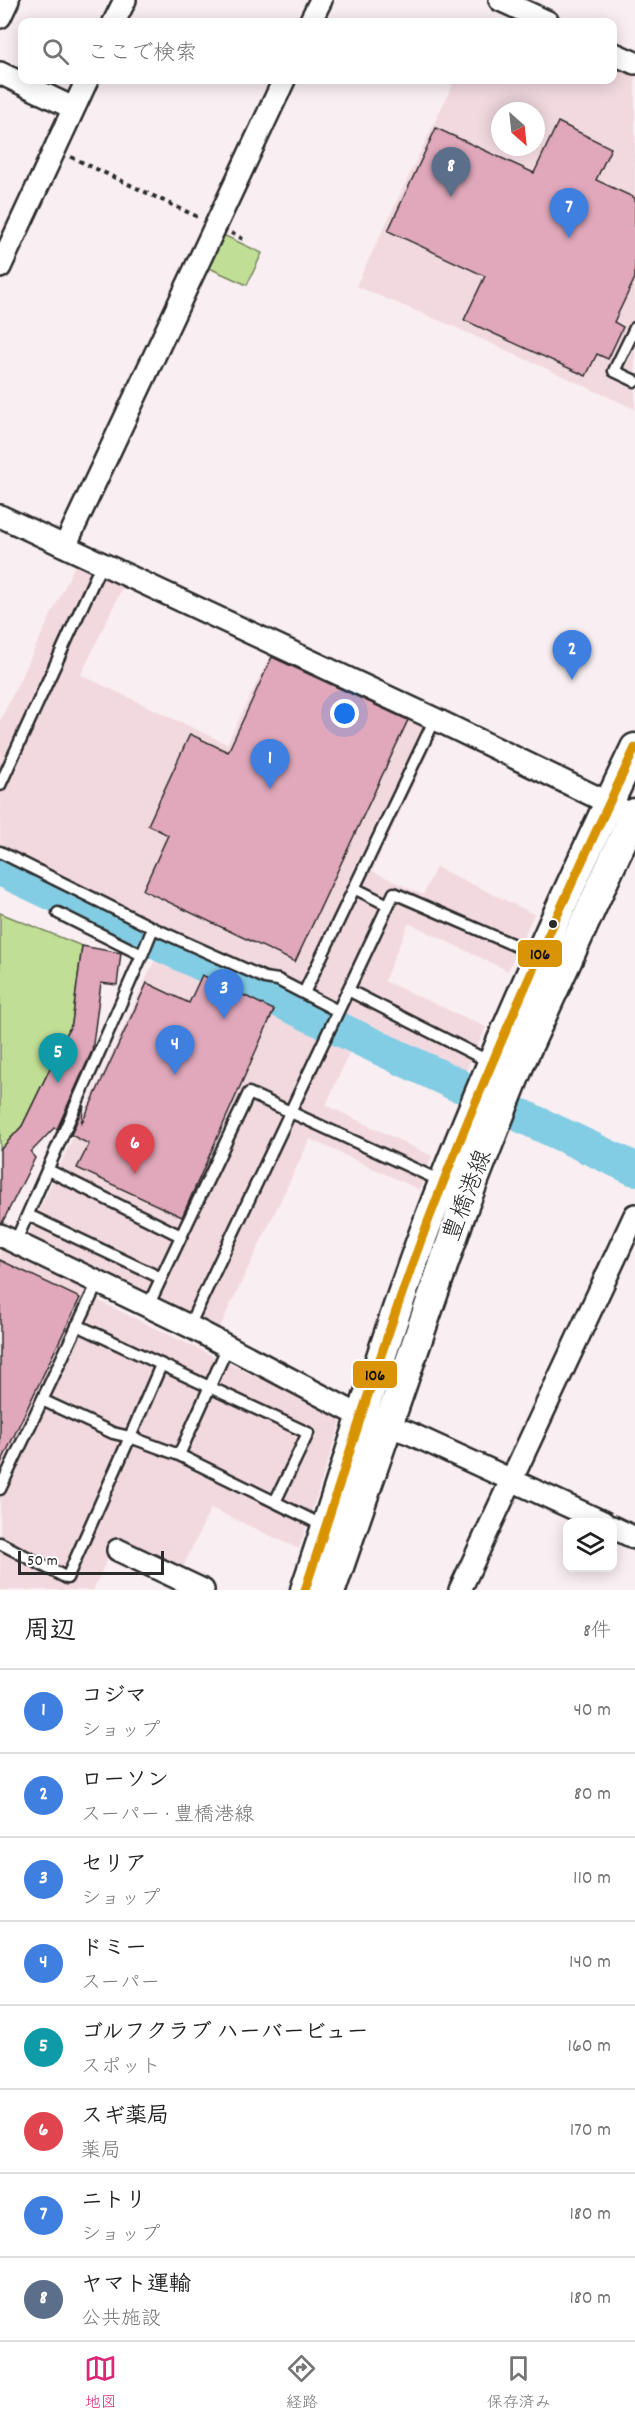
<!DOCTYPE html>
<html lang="ja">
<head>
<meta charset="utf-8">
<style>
	:root { --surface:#fff; --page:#f2f2f2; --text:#222; --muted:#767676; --line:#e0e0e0; --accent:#db2777 }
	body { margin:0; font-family:Dekko,"Klee One",sans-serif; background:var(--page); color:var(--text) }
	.controls { position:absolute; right:18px; bottom:18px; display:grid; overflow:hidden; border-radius:12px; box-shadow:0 3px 15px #0003 }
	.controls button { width:54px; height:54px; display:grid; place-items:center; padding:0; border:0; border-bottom:2px solid var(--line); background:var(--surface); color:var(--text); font:30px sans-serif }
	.compass { position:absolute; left:491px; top:102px; width:54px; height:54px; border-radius:50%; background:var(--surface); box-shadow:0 3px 15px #0003; rotate:153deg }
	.scale { position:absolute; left:18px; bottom:15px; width:146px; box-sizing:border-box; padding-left:6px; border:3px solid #2b2b2b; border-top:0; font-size:16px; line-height:21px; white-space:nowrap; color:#2b2b2b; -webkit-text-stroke:4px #fff; paint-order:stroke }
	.you { position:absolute; left:345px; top:714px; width:21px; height:21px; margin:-15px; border:4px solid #fff; border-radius:50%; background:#1a73e8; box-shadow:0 0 0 9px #1a73e833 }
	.badge { display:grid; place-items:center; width:39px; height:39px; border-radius:50%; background:var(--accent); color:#fff; font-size:20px; font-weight:700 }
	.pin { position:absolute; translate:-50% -50px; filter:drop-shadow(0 2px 3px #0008) }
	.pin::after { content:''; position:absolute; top:32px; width:21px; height:18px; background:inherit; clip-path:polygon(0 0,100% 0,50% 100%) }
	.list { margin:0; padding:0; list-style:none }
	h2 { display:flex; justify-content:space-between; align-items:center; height:78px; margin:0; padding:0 24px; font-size:26px }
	h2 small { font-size:20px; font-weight:400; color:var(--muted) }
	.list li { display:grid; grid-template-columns:39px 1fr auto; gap:18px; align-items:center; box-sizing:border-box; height:84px; padding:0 24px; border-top:2px solid var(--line) }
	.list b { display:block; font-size:22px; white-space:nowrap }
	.list p { margin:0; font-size:20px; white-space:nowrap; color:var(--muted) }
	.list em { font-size:20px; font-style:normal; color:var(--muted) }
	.icon { flex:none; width:33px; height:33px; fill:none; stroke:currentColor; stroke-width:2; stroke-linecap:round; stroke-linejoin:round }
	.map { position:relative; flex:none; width:635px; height:1590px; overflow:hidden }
	.search { position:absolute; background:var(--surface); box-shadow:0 3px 15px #0003; left:18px; right:18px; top:18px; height:66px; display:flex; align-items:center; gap:15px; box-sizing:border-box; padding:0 21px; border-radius:12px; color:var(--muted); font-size:22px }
	.sheet { height:750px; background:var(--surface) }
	nav { display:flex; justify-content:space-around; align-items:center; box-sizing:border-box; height:84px; border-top:2px solid var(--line); background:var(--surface); font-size:16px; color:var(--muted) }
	nav a { display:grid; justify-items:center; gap:3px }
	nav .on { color:var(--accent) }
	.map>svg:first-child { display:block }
	.built { fill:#f2d9e0; fill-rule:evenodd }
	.green { fill:#c1de95; stroke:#768460; stroke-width:1.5 }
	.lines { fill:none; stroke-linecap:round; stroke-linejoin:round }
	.river { stroke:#83cde4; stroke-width:34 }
	.building { fill:#e0a8ba; stroke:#2b2b2b; stroke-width:1.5 }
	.service-casing { stroke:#2b2b2b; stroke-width:15 }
	.minor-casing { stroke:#2b2b2b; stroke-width:26 }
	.secondary-casing { stroke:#2b2b2b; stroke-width:33 }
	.path { stroke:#2b2b2b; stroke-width:4; stroke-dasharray:4.5 4.5; stroke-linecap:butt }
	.service { stroke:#fff; stroke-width:10 }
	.minor { stroke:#fff; stroke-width:21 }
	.secondary { stroke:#fff; stroke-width:28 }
	.bus-1-casing { stroke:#fff; stroke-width:14 }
	.bus-1 { stroke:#d89406; stroke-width:9 }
	.bus-dot { fill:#2b2b2b; stroke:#fff; stroke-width:2 }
	.labels { text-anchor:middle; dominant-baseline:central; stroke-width:4.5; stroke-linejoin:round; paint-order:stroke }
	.street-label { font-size:24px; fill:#2b2b2b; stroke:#fff }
	.line-badge { stroke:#fff; stroke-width:2 }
	.pale-badge-label { font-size:16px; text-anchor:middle; font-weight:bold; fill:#111 }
</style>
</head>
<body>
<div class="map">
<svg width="635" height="1590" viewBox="0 0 635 1590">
	<rect width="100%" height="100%" fill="#f9eef1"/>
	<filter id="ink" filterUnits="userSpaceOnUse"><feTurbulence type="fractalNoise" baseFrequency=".0167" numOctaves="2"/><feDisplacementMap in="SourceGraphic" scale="12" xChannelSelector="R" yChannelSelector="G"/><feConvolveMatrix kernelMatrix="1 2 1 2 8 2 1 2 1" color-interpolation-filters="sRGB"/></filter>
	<g filter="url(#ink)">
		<path class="built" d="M613 61 635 71V409L457 328 356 286 455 80H612ZM500 111H536V147H500Z
			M78 559 125 582 81 675 227 744 273 649 439 730 372 871 423 895 436 867 534 914 508 971 409 923 384 981 486 1027 462 1080 347 1026 342 1036 355 1040 326 1105 432 1156 420 1190 310 1139 218 1331 33 1243 28 1235 159 951 319 1027 326 1014 0 862V721Z
			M0 1249 80 1288 91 1297 342 1418 299 1549 211 1508 180 1573 115 1542 93 1590H0Z"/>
		<path class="green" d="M221 234 262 253 247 285 207 267Z
			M0 913 82 946 72 1023 22 1126 0 1150Z"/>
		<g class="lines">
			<path class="river" d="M0 869 458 1085
				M522 1116 635 1169"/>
		</g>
		<path class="building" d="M558 122 611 148 596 180 635 198V278L614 322 623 327 608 359 597 354 586 376 464 320 485 276 388 231 436 128 534 173Z
			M272 657 408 720 295 962 143 890 168 835 148 825 190 734 228 752Z
			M82 946 121 953 117 985 101 983 92 1051 57 1129 54 1128 31 1152 35 1158 2 1223 0 1222V1150L22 1126 72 1023Z
			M202 975 274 1010 182 1217 77 1168 89 1144 71 1135 84 1105 81 1125 147 983 189 1003Z
			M0 1260 80 1298 0 1465Z"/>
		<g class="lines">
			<defs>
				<path id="service" d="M635 328 614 371 635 381
					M0 785 102 563
					M0 852 153 928 265 978 278 980 338 1011
					M354 888 388 905
					M142 955 153 928
					M348 990 492 1063
					M304 993 435 719
					M48 1170 181 1236
					M28 1215 161 1278
					M15 1243 142 955 58 913
					M148 1306 249 1093 443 1182
					M77 1325 308 1433 275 1502
					M189 1326 394 893 537 955
					M42 1400 113 1433 130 1437 161 1365
					M179 1455 228 1346
					M0 1489 98 1282
					M0 1543 67 1578 130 1437 179 1455 326 1527"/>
				<path id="minor" d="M500 0 548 22
					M0 17 8 0
					M114 22 125 0
					M310 22 321 0
					M612 53 635 63
					M0 73 73 108
					M0 267 87 80
					M0 516 435 719 621 809
					M65 546 284 80
					M0 1235 189 1326 362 1417 409 1433 603 1522
					M612 1527 635 1538
					M118 1550 203 1590
					M460 1590 635 1215"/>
				<path id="secondary" d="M305 1590C347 1467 383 1341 429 1219 490 1059 561 903 635 748
					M331 1590 463 1208 521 1061 635 813"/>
			</defs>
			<use href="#service" class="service-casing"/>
			<use href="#minor" class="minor-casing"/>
			<use href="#secondary" class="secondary-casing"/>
			<path class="path" d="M71 157 200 218
				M231 233 247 241"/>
			<use href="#service" class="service"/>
			<use href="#minor" class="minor"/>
			<use href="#secondary" class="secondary"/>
			<defs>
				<path id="bus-1" d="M305 1590C346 1466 383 1341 429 1219 490 1059 562 903 635 748"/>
			</defs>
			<use href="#bus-1" class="bus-1-casing"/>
			<use href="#bus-1" class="bus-1"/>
		</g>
	</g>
	<circle class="bus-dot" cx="553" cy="924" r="5"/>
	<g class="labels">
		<g class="street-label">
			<text transform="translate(469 1196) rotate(-69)">豊橋港線</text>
		</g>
	</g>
	<g class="line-badge">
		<rect x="517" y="939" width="46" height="29" rx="6" fill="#d89406"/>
		<rect x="352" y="1360" width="46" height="29" rx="6" fill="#d89406"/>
	</g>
	<g class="pale-badge-label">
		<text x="540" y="959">106</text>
		<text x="375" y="1380">106</text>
	</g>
</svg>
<div class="controls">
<button><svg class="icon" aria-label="layers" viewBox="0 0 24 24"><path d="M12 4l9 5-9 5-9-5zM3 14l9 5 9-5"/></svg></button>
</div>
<svg class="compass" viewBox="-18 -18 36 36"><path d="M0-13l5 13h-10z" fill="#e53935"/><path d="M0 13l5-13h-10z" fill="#767676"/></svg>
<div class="scale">50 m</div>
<div class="you"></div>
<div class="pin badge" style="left:270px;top:789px;background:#3f7fe0">1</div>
<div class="pin badge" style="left:572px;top:680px;background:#3f7fe0">2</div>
<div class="pin badge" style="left:224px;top:1019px;background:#3f7fe0">3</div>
<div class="pin badge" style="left:175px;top:1075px;background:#3f7fe0">4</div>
<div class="pin badge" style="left:58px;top:1083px;background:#0f9aa8">5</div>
<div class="pin badge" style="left:135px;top:1174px;background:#e0444e">6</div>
<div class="pin badge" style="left:569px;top:238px;background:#3f7fe0">7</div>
<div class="pin badge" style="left:451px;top:197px;background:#5c6f8a">8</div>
<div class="search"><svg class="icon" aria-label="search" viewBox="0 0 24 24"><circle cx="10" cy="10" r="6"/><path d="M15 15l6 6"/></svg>ここで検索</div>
</div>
<section class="sheet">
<h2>周辺<small>8件</small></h2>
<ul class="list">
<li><span class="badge" style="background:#3f7fe0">1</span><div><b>コジマ</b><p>ショップ</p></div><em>40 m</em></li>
<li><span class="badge" style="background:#3f7fe0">2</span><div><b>ローソン</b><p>スーパー · 豊橋港線</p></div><em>80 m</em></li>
<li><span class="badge" style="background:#3f7fe0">3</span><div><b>セリア</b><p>ショップ</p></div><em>110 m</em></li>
<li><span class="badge" style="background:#3f7fe0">4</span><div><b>ドミー</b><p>スーパー</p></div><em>140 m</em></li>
<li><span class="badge" style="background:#0f9aa8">5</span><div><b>ゴルフクラブ ハーバービュー</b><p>スポット</p></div><em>160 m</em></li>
<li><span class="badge" style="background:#e0444e">6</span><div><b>スギ薬局</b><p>薬局</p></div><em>170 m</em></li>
<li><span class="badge" style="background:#3f7fe0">7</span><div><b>ニトリ</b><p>ショップ</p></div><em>180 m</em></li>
<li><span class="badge" style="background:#5c6f8a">8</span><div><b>ヤマト運輸</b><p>公共施設</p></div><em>180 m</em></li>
</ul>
</section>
<nav>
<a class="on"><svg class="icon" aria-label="map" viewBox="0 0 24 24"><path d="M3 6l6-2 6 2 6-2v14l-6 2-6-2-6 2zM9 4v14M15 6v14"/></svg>地図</a>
<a><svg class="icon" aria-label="directions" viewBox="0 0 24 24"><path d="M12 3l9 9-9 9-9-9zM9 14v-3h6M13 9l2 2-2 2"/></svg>経路</a>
<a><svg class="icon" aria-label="saved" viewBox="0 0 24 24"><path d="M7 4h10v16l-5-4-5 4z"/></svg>保存済み</a>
</nav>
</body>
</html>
